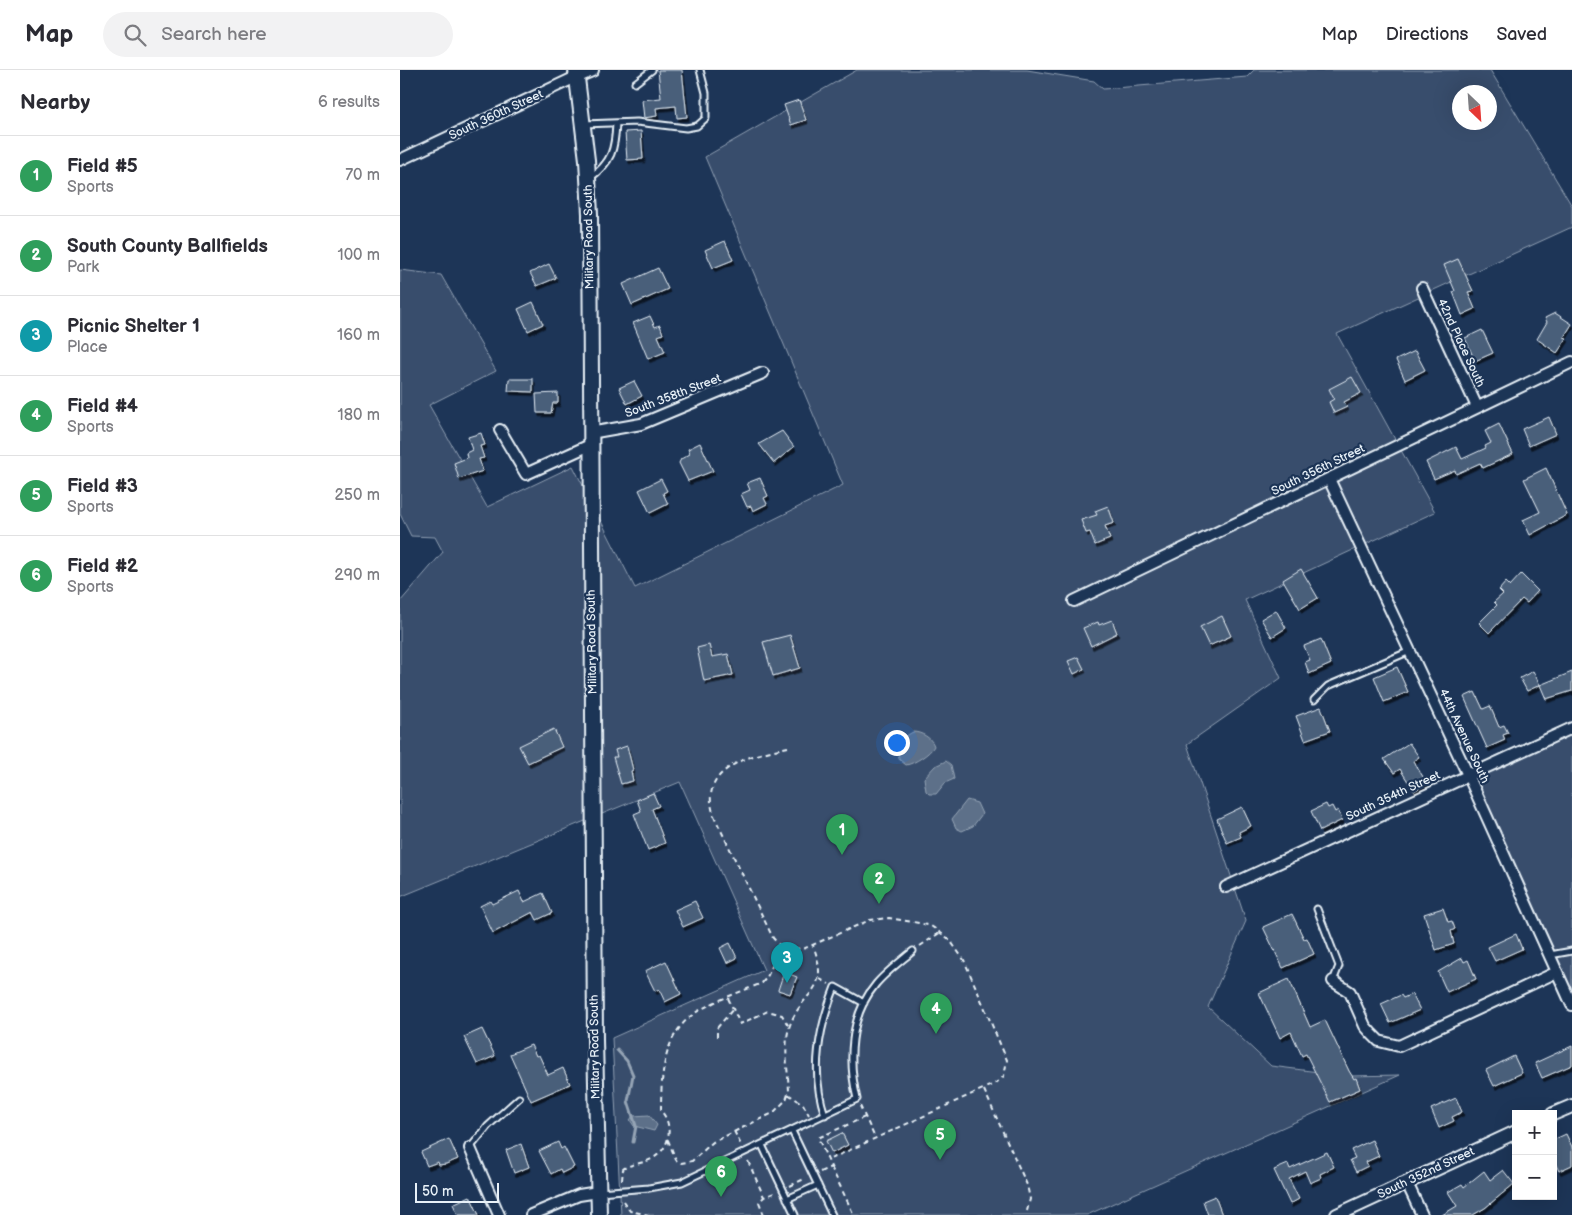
<!DOCTYPE html>
<html lang="en">
<head>
<meta charset="utf-8">
<style>
	:root { --surface:#fff; --page:#f2f2f3; --text:#2b2b33; --muted:#7c7c81; --line:#e1e1e2; --accent:#2563eb }
	body { margin:0; font-family:"Balsamiq Sans",sans-serif; background:var(--page); color:var(--text) }
	.controls { position:absolute; right:15px; bottom:15px; display:grid; overflow:hidden; border-radius:0px; box-shadow:0 5px 20px #0002 }
	.controls button { width:45px; height:45px; display:grid; place-items:center; padding:0; border:0; border-bottom:1px solid var(--line); background:var(--surface); color:var(--text); font:25px sans-serif }
	.compass { position:absolute; left:1052px; top:15px; width:45px; height:45px; border-radius:50%; background:var(--surface); box-shadow:0 5px 20px #0002; rotate:155deg }
	.scale { position:absolute; left:15px; bottom:12px; width:84px; box-sizing:border-box; padding-left:5px; border:2px solid #e8f1f8; border-top:0; font-size:14px; line-height:18px; white-space:nowrap; color:#e8f1f8; -webkit-text-stroke:4px #1d3557; paint-order:stroke }
	.you { position:absolute; left:496px; top:672px; width:18px; height:18px; margin:-12px; border:4px solid #fff; border-radius:50%; background:#1a73e8; box-shadow:0 0 0 8px #1a73e833 }
	.badge { display:grid; place-items:center; width:32px; height:32px; border-radius:50%; background:var(--accent); color:#fff; font-size:16px; font-weight:700 }
	.pin { position:absolute; translate:-50% -41px; filter:drop-shadow(0 1px 2px #0008) }
	.pin::after { content:''; position:absolute; top:26px; width:18px; height:15px; background:inherit; clip-path:polygon(0 0,100% 0,50% 100%) }
	.list { margin:0; padding:0; list-style:none }
	h2 { display:flex; justify-content:space-between; align-items:center; height:65px; margin:0; padding:0 20px; font-size:21px }
	h2 small { font-size:16px; font-weight:400; color:var(--muted) }
	.list li { display:grid; grid-template-columns:32px 1fr auto; gap:15px; align-items:center; box-sizing:border-box; height:80px; padding:0 20px; border-top:1px solid var(--line) }
	.list b { display:block; font-size:19px; white-space:nowrap }
	.list p { margin:0; font-size:16px; white-space:nowrap; color:var(--muted) }
	.list em { font-size:16px; font-style:normal; color:var(--muted) }
	.icon { flex:none; width:28px; height:28px; fill:none; stroke:currentColor; stroke-width:2; stroke-linecap:round; stroke-linejoin:round }
	.map { position:relative; flex:none; width:1172px; height:1145px; overflow:hidden }
	header { display:flex; align-items:center; gap:30px; box-sizing:border-box; height:70px; padding:0 25px; background:var(--surface); border-bottom:1px solid var(--line) }
	header strong { font-size:24px }
	nav { display:flex; gap:28px; margin-inline-start:auto; font-size:18px }
	.search { width:350px; height:45px; background:var(--page); display:flex; align-items:center; gap:12px; box-sizing:border-box; padding:0 18px; border-radius:28px; color:var(--muted); font-size:19px }
	main { display:flex }
	aside { flex:1; background:var(--surface) }
	.map>svg:first-child { display:block }
	.green { fill:#374d6c; stroke:#909fb2; fill-rule:evenodd }
	.water { fill:#5d7089; stroke:#95a4b5 }
	.lines { fill:none; stroke-linecap:round; stroke-linejoin:round }
	.stream { stroke:#95a4b5; stroke-width:3 }
	.building { fill:#495e7a; stroke:#e8f1f8; filter:url(#shadow) }
	.service-casing { stroke:#e8f1f8; stroke-width:9 }
	.minor-casing { stroke:#e8f1f8; stroke-width:14 }
	.tertiary-casing { stroke:#e8f1f8; stroke-width:16 }
	.secondary-casing { stroke:#e8f1f8; stroke-width:18 }
	.path { stroke:#e8f1f8; stroke-width:2; stroke-dasharray:5 4; stroke-linecap:butt }
	.service { stroke:#1d3557; stroke-width:5 }
	.minor { stroke:#1d3557; stroke-width:10 }
	.tertiary { stroke:#1d3557; stroke-width:12 }
	.secondary { stroke:#1d3557; stroke-width:14 }
	.labels { text-anchor:middle; dominant-baseline:central; stroke-width:4.5; stroke-linejoin:round; paint-order:stroke }
	.street-label { font-size:12px; fill:#e8f1f8; stroke:#1d3557 }
</style>
</head>
<body>
<header>
<strong>Map</strong>
<div class="search"><svg class="icon" aria-label="search" viewBox="0 0 24 24"><circle cx="10" cy="10" r="6"/><path d="M15 15l6 6"/></svg>Search here</div>
<nav><a>Map</a><a>Directions</a><a>Saved</a></nav>
</header>
<main>
<aside>
<h2>Nearby<small>6 results</small></h2>
<ul class="list">
<li><span class="badge" style="background:#2e9e5b">1</span><div><b>Field #5</b><p>Sports</p></div><em>70 m</em></li>
<li><span class="badge" style="background:#2e9e5b">2</span><div><b>South County Ballfields</b><p>Park</p></div><em>100 m</em></li>
<li><span class="badge" style="background:#0f9aa8">3</span><div><b>Picnic Shelter 1</b><p>Place</p></div><em>160 m</em></li>
<li><span class="badge" style="background:#2e9e5b">4</span><div><b>Field #4</b><p>Sports</p></div><em>180 m</em></li>
<li><span class="badge" style="background:#2e9e5b">5</span><div><b>Field #3</b><p>Sports</p></div><em>250 m</em></li>
<li><span class="badge" style="background:#2e9e5b">6</span><div><b>Field #2</b><p>Sports</p></div><em>290 m</em></li>
</ul>
</aside>
<div class="map">
<svg width="1172" height="1145" viewBox="0 0 1172 1145">
	<defs>
		<filter id="shadow"><feDropShadow dx="2" dy="3.5" stdDeviation="0" flood-color="#0009"/></filter>
	</defs>
	<rect width="100%" height="100%" fill="#1d3557"/>
	<filter id="ink" filterUnits="userSpaceOnUse"><feTurbulence type="fractalNoise" baseFrequency=".02" numOctaves="2"/><feDisplacementMap in="SourceGraphic" scale="10" xChannelSelector="R" yChannelSelector="G"/><feConvolveMatrix kernelMatrix="1 2 1 2 8 2 1 2 1" color-interpolation-filters="sRGB"/></filter>
	<g filter="url(#ink)">
		<path class="green" d="M457 0H627L694 11 703 19 847 7 854 0H1090L1172 136V157L937 264 1035 442 845 530 881 608 787 674 846 851 808 937 871 996 950 1006 1000 1005 687 1145H221L212 968 364 900 280 712 0 827V532L43 482 35 467 11 466 0 444V200L41 205 96 301 29 335 87 437 173 396 235 518 443 415 305 87ZM1060 22H1090V52H1060Z
			M1172 658V926L1068 705Z"/>
		<path class="water" d="M513 662C521 662 532 668 534 676 531 683 514 694 506 695L500 690C494 677 501 668 513 662Z
			M546 691 551 695 554 709 545 713 536 724H529L526 721 524 708 535 696Z
			M567 730 577 733 582 744 573 756 562 761 556 758 552 749Z
			M249 1045 257 1055 254 1061 234 1056 230 1050 233 1046Z"/>
		<g class="lines">
			<path class="stream" d="M217 980 227 991 233 1005 228 1031 236 1056 233 1072"/>
		</g>
		<path class="building" d="M258 0H282L287 47 277 48 276 36 256 38 257 46 244 48 242 30 261 28Z
			M399 30 406 50 391 55 384 35Z
			M241 61 243 89 227 90 225 62Z
			M325 171 333 190 313 198 305 180Z
			M1058 189 1073 221 1068 222 1075 239 1062 245 1053 222 1055 221 1044 195Z
			M149 194 156 208 137 216 130 203Z
			M258 198 268 219 232 235 223 214Z
			M133 232 143 254 128 261 118 239Z
			M1155 243 1172 254 1164 267 1167 268 1157 283 1137 269 1147 252 1145 248Z
			M250 246 255 257 260 255 263 264 258 266 265 282 248 289 233 253Z
			M1082 260 1093 283 1075 291 1065 268Z
			M1015 281 1025 300 1005 310 996 290Z
			M952 307 961 323 944 332 947 337 934 343 929 332 934 329 929 319Z
			M109 309H133V322L108 321Z
			M234 311 242 326 227 334 219 318Z
			M158 323V333H153L151 343H137L136 324Z
			M1149 347 1156 364 1129 376 1122 359Z
			M1099 354 1113 384 1083 398 1080 393 1056 404 1055 400 1034 409 1026 392 1056 377 1062 389 1086 378 1085 376 1091 373 1085 361Z
			M382 361 394 377 374 393 359 374Z
			M81 363 85 375 80 376 84 388 79 389 83 401 59 409 54 393 67 388 66 383 72 380 68 367Z
			M300 373 313 401 288 411 279 393 281 389 290 384 288 379Z
			M1146 398 1167 445 1130 465 1123 450 1140 442 1124 409Z
			M360 408 368 426 364 428 367 434 353 441 351 436 347 437 341 424 350 420 347 413Z
			M261 409 267 421 263 423 268 434 250 443 239 420Z
			M708 436 714 453 705 456 710 469 695 475 690 462 686 463 681 450 697 445 695 441Z
			M901 499 918 528 900 539 883 510Z
			M1121 504 1138 521 1127 533 1122 529 1089 563 1079 553 1097 535 1094 532 1103 524 1099 520 1106 512 1110 516Z
			M876 540 886 558 872 567 861 549Z
			M822 546 831 566 809 576 800 557Z
			M712 550 717 563 691 576 683 558 698 552 699 555Z
			M390 565 400 598 373 606 363 572Z
			M921 569 931 594 909 604 905 592 910 590 904 576Z
			M309 575 312 587 328 584 333 605 304 611 297 578Z
			M678 587 684 599 674 604 668 591Z
			M997 597 1008 622 984 632 974 607Z
			M1133 601 1140 615 1127 621 1120 608Z
			M1172 602V621L1146 629 1140 615Z
			M1075 622 1083 639 1090 636 1099 657 1104 655 1108 663 1103 665 1105 670 1087 678 1064 627Z
			M921 637 930 661 905 670 896 646Z
			M154 659 162 677 128 693 119 676Z
			M1009 673 1019 687 1013 691 1027 713 1014 721 1000 699 994 703 984 689Z
			M227 676 233 700 231 701 233 711 221 714 213 687H217L215 680Z
			M253 723 259 736 252 739 265 773 248 780 234 744 241 741 237 730Z
			M926 734 928 738 932 736 935 742 938 740 942 750 920 761 911 741Z
			M842 737 851 756 839 762 841 767 827 773 817 749Z
			M119 821 124 832 143 823 152 843 137 850 133 842 93 863 80 836 90 831 92 834Z
			M295 831 303 848 283 857 275 840Z
			M1043 838 1048 852 1052 851 1055 859 1051 861 1054 874 1036 880 1024 844Z
			M892 844 904 869 907 868 914 884 883 898 863 857Z
			M1116 864 1122 879 1095 891 1088 877Z
			M330 873 337 888 327 893 320 878Z
			M1062 888 1064 892 1068 890 1076 909 1047 922 1038 902Z
			M266 891 281 924 265 932 259 919 255 921 245 901Z
			M384 902 397 907 390 924 378 920Z
			M889 909 910 957 925 950 949 1001 954 1009 956 1008 960 1019 930 1032 906 984 902 986 891 962 880 968 859 923Z
			M1012 924 1020 940 990 953 981 934 1001 925 1003 928Z
			M82 959 95 986 77 994 64 967Z
			M131 975 136 986 139 985 148 1005 163 998 170 1014 131 1031 110 984Z
			M1172 976V995L1142 1008 1135 993Z
			M1114 986 1122 1003 1094 1016 1086 1000Z
			M1056 1028 1062 1042 1052 1047 1054 1051 1039 1058 1031 1039Z
			M442 1063 448 1075 432 1083 426 1071Z
			M1166 1064 1172 1077V1095L1159 1101 1153 1089V1070Z
			M49 1069 58 1089 46 1094 39 1095 38 1092 27 1096 21 1082Z
			M972 1070 979 1086 966 1092 968 1096 956 1102 950 1090 955 1088 951 1080Z
			M158 1072 161 1079 164 1077 174 1097 162 1103 160 1099 151 1104 139 1081Z
			M121 1074 129 1097 114 1103 106 1080Z
			M927 1082 934 1097 920 1104 921 1108 910 1113 905 1101 889 1109 899 1129 890 1134 874 1100 888 1094 890 1099Z
			M1103 1100 1114 1114 1085 1138 1073 1145H1042L1057 1136 1048 1122 1062 1114 1064 1117 1084 1101 1090 1110Z
			M70 1126 79 1145H58L53 1134Z
			M815 1126 822 1145H808L803 1131Z"/>
		<g class="lines">
			<defs>
				<path id="service" d="M235 13 252 0
					M184 54 237 52 286 58 297 56 306 48V23L300 0
					M190 108C212 92 215 79 216 53
					M914 630 928 616 1010 581
					M917 839 939 896 933 911
					M1150 885 1172 881
					M425 1045C410 1002 419 958 435 917L464 933
					M392 1061 432 1145
					M362 1075 395 1145
					M70 1078 88 1056 119 1028
					M199 1122 249 1118 282 1112 457 1029C448 992 449 946 476 914 486 902 501 891 513 881
					M387 1129 418 1115"/>
				<path id="minor" d="M0 90 178 6
					M1022 218 1077 337
					M100 360 126 404 190 375
					M190 363 241 354 363 303
					M929 409 1068 705 1172 935
					M674 531 1172 292
					M826 817 1172 658
					M933 911 950 922 965 956 972 964 979 971 999 976 1157 902
					M70 1078 99 1145
					M1007 1113 1022 1145
					M131 1145 179 1125 198 1122"/>
				<path id="tertiary" d="M178 6 192 0
					M1153 1044 1172 1036
					M937 1145 1116 1062"/>
				<path id="secondary" d="M176 0 187 90 190 144 195 970 199 1145"/>
			</defs>
			<use href="#service" class="service-casing"/>
			<use href="#minor" class="minor-casing"/>
			<use href="#tertiary" class="tertiary-casing"/>
			<use href="#secondary" class="secondary-casing"/>
			<path class="path" d="M388 677C351 685 295 698 315 748L373 868 381 877 403 879 470 850 489 848 519 853 531 856 549 869 564 890 607 990 604 1006 596 1013 428 1090
				M520 876 541 862
				M420 909 429 914
				M328 928 340 954 368 941 382 945 389 957
				M317 967V958L333 939
				M584 1020 627 1115 630 1129 626 1145
				M388 1024 403 1034 409 1045
				M460 1036 475 1068
				M334 1061 341 1075
				M268 1070 276 1090 281 1093 292 1091 313 1072 373 1043 386 1030 389 1021C388 1001 383 974 390 955 404 918 431 923 413 875
				M348 1091 364 1127 374 1123
				M431 1097 454 1145
				M420 1102 431 1097 418 1068 465 1047
				M222 1110 223 1099C232 1093 244 1094 253 1088 270 1079 274 1055 261 1041 261 1006 263 965 295 943 313 931 341 922 362 913L367 907 381 877
				M390 1116 406 1108
				M223 1131 230 1141 249 1145
				M364 1145 359 1132 364 1127"/>
			<use href="#service" class="service"/>
			<use href="#minor" class="minor"/>
			<use href="#tertiary" class="tertiary"/>
			<use href="#secondary" class="secondary"/>
		</g>
	</g>
	<g class="labels">
		<g class="street-label">
			<text transform="translate(96 45) rotate(-25)">South 360th Street</text>
			<text transform="translate(189 167) rotate(-91)">Military Road South</text>
			<text transform="translate(1061 273) rotate(65)">42nd Place South</text>
			<text transform="translate(273 326) rotate(-21)">South 358th Street</text>
			<text transform="translate(918 400) rotate(-26)">South 356th Street</text>
			<text transform="translate(192 572) rotate(-91)">Military Road South</text>
			<text transform="translate(1064 666) rotate(65)">44th Avenue South</text>
			<text transform="translate(993 726) rotate(-25)">South 354th Street</text>
			<text transform="translate(195 977) rotate(-91)">Military Road South</text>
			<text transform="translate(1026 1103) rotate(-25)">South 352nd Street</text>
		</g>
	</g>
</svg>
<div class="controls">
<button>+</button>
<button>−</button>
</div>
<svg class="compass" viewBox="-18 -18 36 36"><path d="M0-13l5 13h-10z" fill="#e53935"/><path d="M0 13l5-13h-10z" fill="#7c7c81"/></svg>
<div class="scale">50 m</div>
<div class="you"></div>
<div class="pin badge" style="left:442px;top:785px;background:#2e9e5b">1</div>
<div class="pin badge" style="left:479px;top:834px;background:#2e9e5b">2</div>
<div class="pin badge" style="left:387px;top:913px;background:#0f9aa8">3</div>
<div class="pin badge" style="left:536px;top:964px;background:#2e9e5b">4</div>
<div class="pin badge" style="left:540px;top:1090px;background:#2e9e5b">5</div>
<div class="pin badge" style="left:321px;top:1127px;background:#2e9e5b">6</div>
</div>
</main>
</body>
</html>
